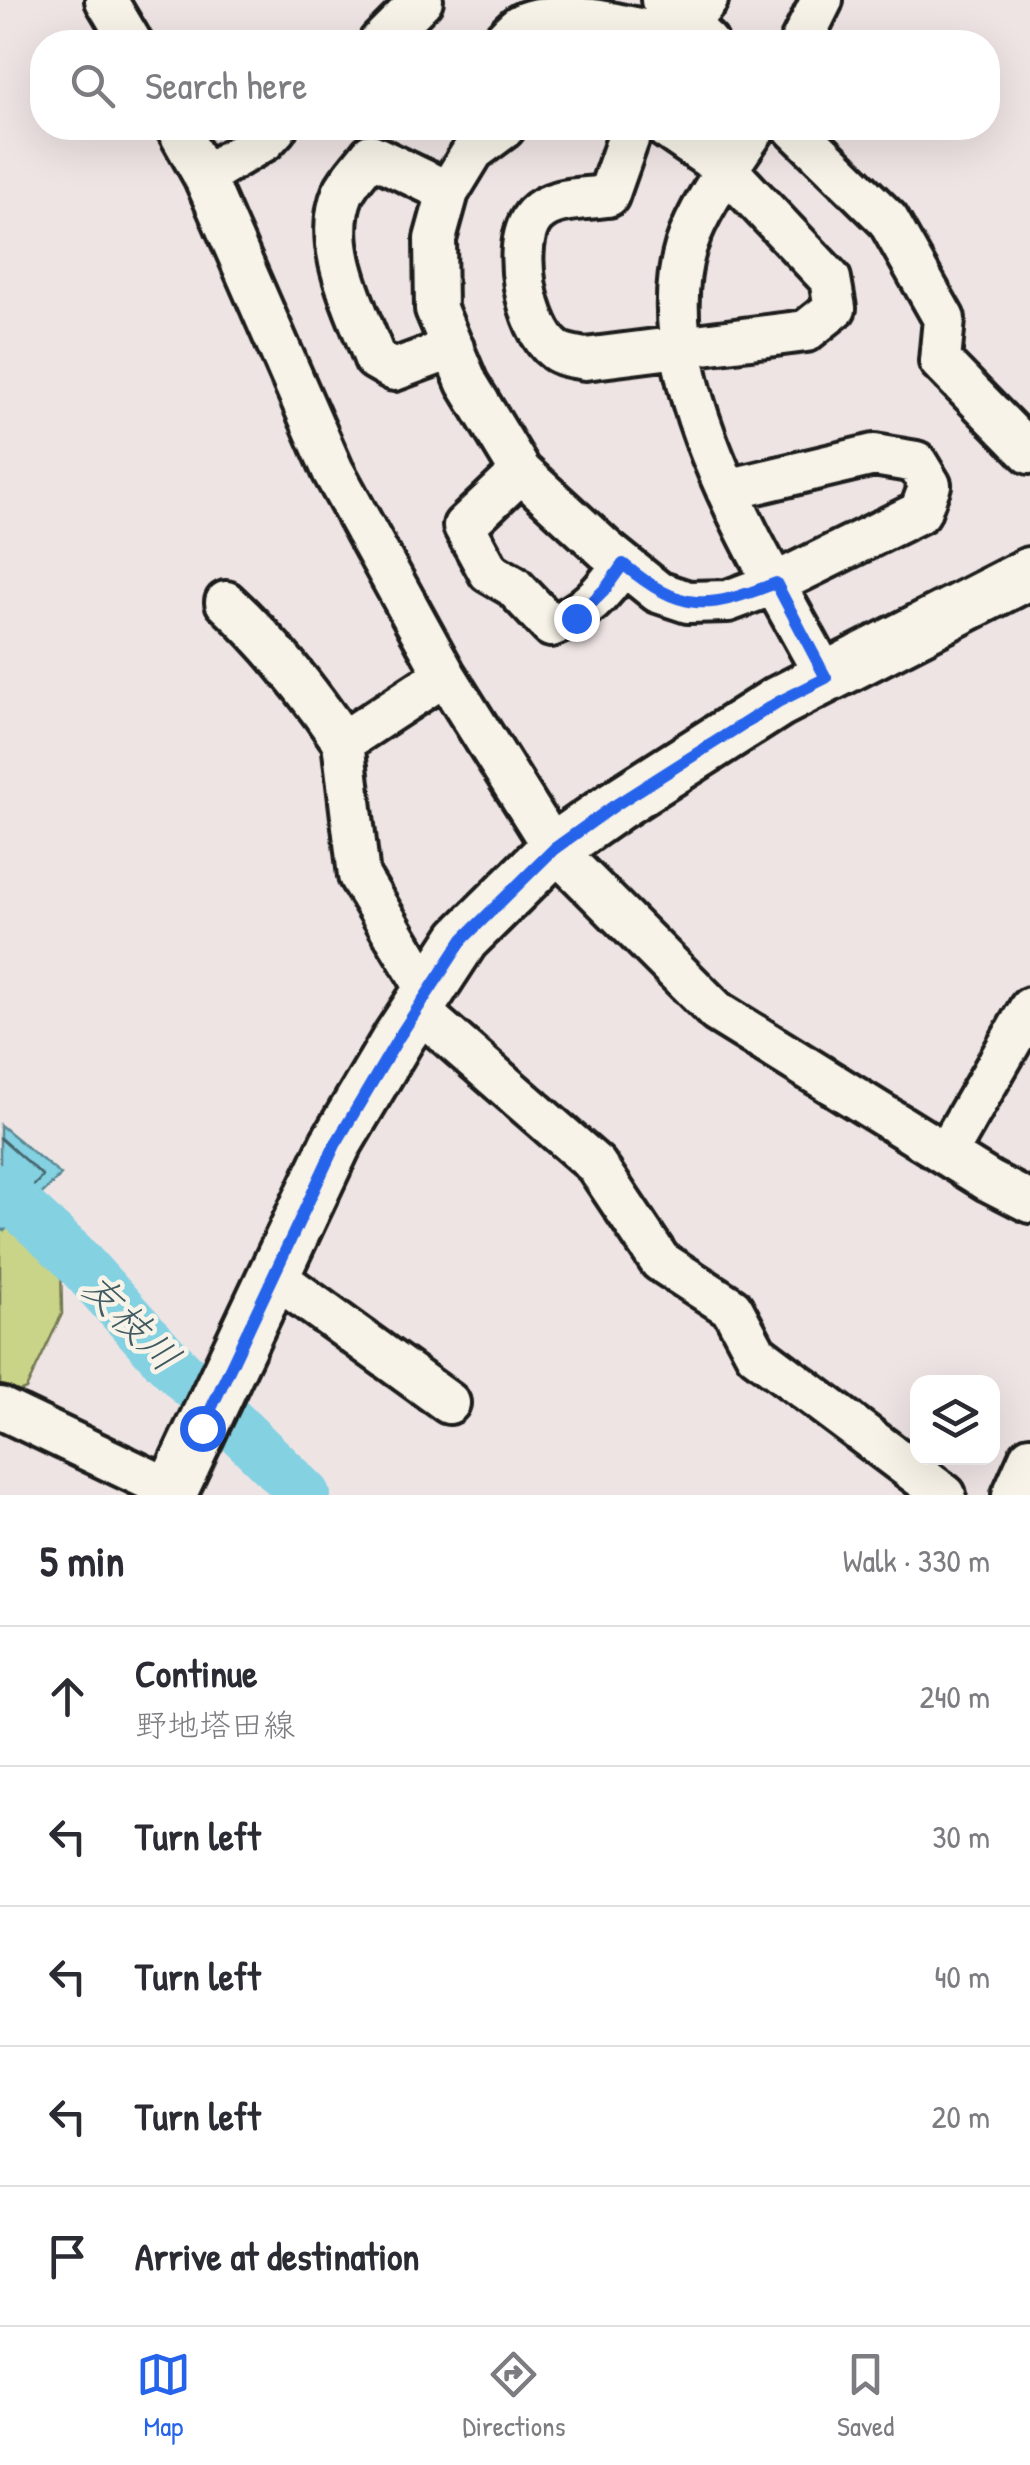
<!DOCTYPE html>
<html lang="en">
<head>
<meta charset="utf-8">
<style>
	:root { --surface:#fff; --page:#f2f2f3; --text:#2b2b33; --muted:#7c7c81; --line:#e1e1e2; --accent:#2563eb }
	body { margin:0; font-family:"Patrick Hand","Klee One",sans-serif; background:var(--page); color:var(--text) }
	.controls { position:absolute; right:30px; bottom:30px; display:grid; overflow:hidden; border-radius:20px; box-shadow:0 10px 40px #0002 }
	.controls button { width:90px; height:90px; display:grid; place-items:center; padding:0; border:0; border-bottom:2px solid var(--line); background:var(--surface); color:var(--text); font:50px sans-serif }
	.stop { position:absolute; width:30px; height:30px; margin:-22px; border:8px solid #2563eb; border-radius:50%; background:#fff }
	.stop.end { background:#2563eb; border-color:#fff; box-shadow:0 2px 10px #0008 }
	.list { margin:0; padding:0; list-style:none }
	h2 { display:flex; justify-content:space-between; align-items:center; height:130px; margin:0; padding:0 40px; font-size:42px }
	h2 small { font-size:32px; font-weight:400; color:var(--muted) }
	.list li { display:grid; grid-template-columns:65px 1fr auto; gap:30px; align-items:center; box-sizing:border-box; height:140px; padding:0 40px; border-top:2px solid var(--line) }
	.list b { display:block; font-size:38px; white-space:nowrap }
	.list p { margin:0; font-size:32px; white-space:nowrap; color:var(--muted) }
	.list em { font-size:32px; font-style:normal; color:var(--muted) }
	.icon { flex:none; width:55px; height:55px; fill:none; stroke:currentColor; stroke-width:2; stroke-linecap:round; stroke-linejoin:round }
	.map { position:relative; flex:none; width:1030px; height:1495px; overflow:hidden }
	.search { position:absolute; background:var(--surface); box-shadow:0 10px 40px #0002; left:30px; right:30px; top:30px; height:110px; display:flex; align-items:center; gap:25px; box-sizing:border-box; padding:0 35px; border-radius:40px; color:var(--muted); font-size:38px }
	.sheet { height:830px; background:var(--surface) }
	nav { display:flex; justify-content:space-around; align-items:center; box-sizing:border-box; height:140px; border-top:2px solid var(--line); background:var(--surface); font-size:28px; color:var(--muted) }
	nav a { display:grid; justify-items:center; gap:5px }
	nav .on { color:var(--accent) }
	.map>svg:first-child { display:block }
	.green { fill:#c9d488; stroke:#727852; stroke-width:2.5 }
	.water { fill:#84d1e2; stroke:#5a8993; stroke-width:2.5 }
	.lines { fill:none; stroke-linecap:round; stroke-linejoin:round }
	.shore { stroke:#46646b; stroke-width:2.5 }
	.river { stroke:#84d1e2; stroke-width:50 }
	.minor-casing { stroke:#1c1c1c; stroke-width:48 }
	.major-casing { stroke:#1c1c1c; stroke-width:58 }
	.minor { stroke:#f7f3e8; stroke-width:40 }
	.major { stroke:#f7f3e8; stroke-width:50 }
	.route { stroke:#2563eb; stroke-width:12 }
	.labels { text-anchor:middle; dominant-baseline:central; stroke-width:9; stroke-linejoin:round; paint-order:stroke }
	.water-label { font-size:40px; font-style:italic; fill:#405b61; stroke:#f7f3e8 }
</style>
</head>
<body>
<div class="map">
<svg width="1030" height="1495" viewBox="0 0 1030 1495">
	<rect width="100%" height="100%" fill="#efe4e4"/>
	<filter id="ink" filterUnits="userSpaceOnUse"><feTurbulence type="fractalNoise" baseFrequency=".01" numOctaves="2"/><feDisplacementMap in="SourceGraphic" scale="20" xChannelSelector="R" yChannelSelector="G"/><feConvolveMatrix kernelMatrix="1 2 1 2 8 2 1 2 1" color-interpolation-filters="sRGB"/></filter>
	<g filter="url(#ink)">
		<path class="green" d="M0 1185 61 1260 62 1314 26 1389 0 1400Z"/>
		<path class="water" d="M0 1125 61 1175 4 1231 0 1227Z"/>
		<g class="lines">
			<path class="shore" d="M0 1138 43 1176 0 1221"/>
			<path class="river" d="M0 1189 72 1255 165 1358 306 1495"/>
			<defs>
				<path id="minor" d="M106 0 131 42
					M662 0 707 42
					M380 42 422 0
					M502 42C507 37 514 29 520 25 553 6 635 28 671 37L687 24 707 0
					M801 42 822 0
					M177 128 204 176 333 471 445 675 554 849 717 1012 989 1181 1030 1202
					M504 128 473 151 448 192 435 239 436 309 467 383 521 472 606 550 658 592 688 602 728 601 776 583 920 512 930 485 916 462 874 455 727 490
					M632 128 608 196C584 199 552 197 535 215 509 243 527 330 555 350 563 356 575 357 585 359L806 331 835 308 830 279 727 170 666 128
					M755 128C732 163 699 206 686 246 645 381 765 562 826 678
					M794 128 888 220 944 319 940 361 1030 453
					M204 176 265 140 276 128
					M448 192 371 155C362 167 349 180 343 193 321 246 357 310 375 359L394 370 453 348
					M521 472 464 526 489 572 513 586 551 626C584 614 603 593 623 564
					M226 602C272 645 308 690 343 742
					M428 991 359 876 343 742 445 675
					M417 1009 596 1165 660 1261 732 1308 756 1353 945 1495
					M946 1154 1030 1008
					M274 1276 449 1403
					M0 1408 172 1490
					M1013 1495 1030 1457"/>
				<path id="major" d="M170 1495 335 1145 399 1037 463 939 554 849 615 806 778 702 1030 573"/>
			</defs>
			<use href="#minor" class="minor-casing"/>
			<use href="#major" class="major-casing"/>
			<use href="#minor" class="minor"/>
			<use href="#major" class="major"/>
		</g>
	</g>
	<g class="lines" filter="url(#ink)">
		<path class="route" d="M202 1428 335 1145 399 1037 463 939 554 849 614 806 778 702 826 678 776 583C706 610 683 613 623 564L606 588 576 618"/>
	</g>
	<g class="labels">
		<g class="water-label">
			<text transform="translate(132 1321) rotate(45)">友枝川</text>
		</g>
	</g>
</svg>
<div class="controls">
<button><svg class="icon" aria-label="layers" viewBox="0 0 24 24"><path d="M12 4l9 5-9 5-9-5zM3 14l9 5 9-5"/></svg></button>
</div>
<div class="stop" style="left:202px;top:1428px"></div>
<div class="stop end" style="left:576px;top:618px"></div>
<div class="search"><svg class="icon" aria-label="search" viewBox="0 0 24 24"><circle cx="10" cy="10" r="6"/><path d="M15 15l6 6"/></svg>Search here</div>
</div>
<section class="sheet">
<h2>5 min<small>Walk · 330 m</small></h2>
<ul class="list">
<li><svg class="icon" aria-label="ahead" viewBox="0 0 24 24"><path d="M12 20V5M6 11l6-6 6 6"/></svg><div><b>Continue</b><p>野地塔田線</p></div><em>240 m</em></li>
<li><svg class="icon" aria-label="left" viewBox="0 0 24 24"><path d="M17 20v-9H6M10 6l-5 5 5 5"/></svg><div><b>Turn left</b></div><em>30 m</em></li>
<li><svg class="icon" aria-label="left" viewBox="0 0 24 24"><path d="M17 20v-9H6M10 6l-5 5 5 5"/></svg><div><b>Turn left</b></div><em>40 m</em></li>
<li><svg class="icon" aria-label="left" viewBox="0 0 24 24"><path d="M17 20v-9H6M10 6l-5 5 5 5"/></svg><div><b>Turn left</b></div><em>20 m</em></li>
<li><svg class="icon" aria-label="arrive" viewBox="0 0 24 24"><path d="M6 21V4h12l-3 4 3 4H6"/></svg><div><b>Arrive at destination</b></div></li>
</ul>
</section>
<nav>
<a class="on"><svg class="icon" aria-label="map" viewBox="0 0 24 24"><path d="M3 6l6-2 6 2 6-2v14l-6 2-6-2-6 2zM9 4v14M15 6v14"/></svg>Map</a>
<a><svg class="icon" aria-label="directions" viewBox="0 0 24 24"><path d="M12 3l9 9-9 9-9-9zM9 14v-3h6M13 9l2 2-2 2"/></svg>Directions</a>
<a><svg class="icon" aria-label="saved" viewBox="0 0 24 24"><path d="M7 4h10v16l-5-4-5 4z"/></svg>Saved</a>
</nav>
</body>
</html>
